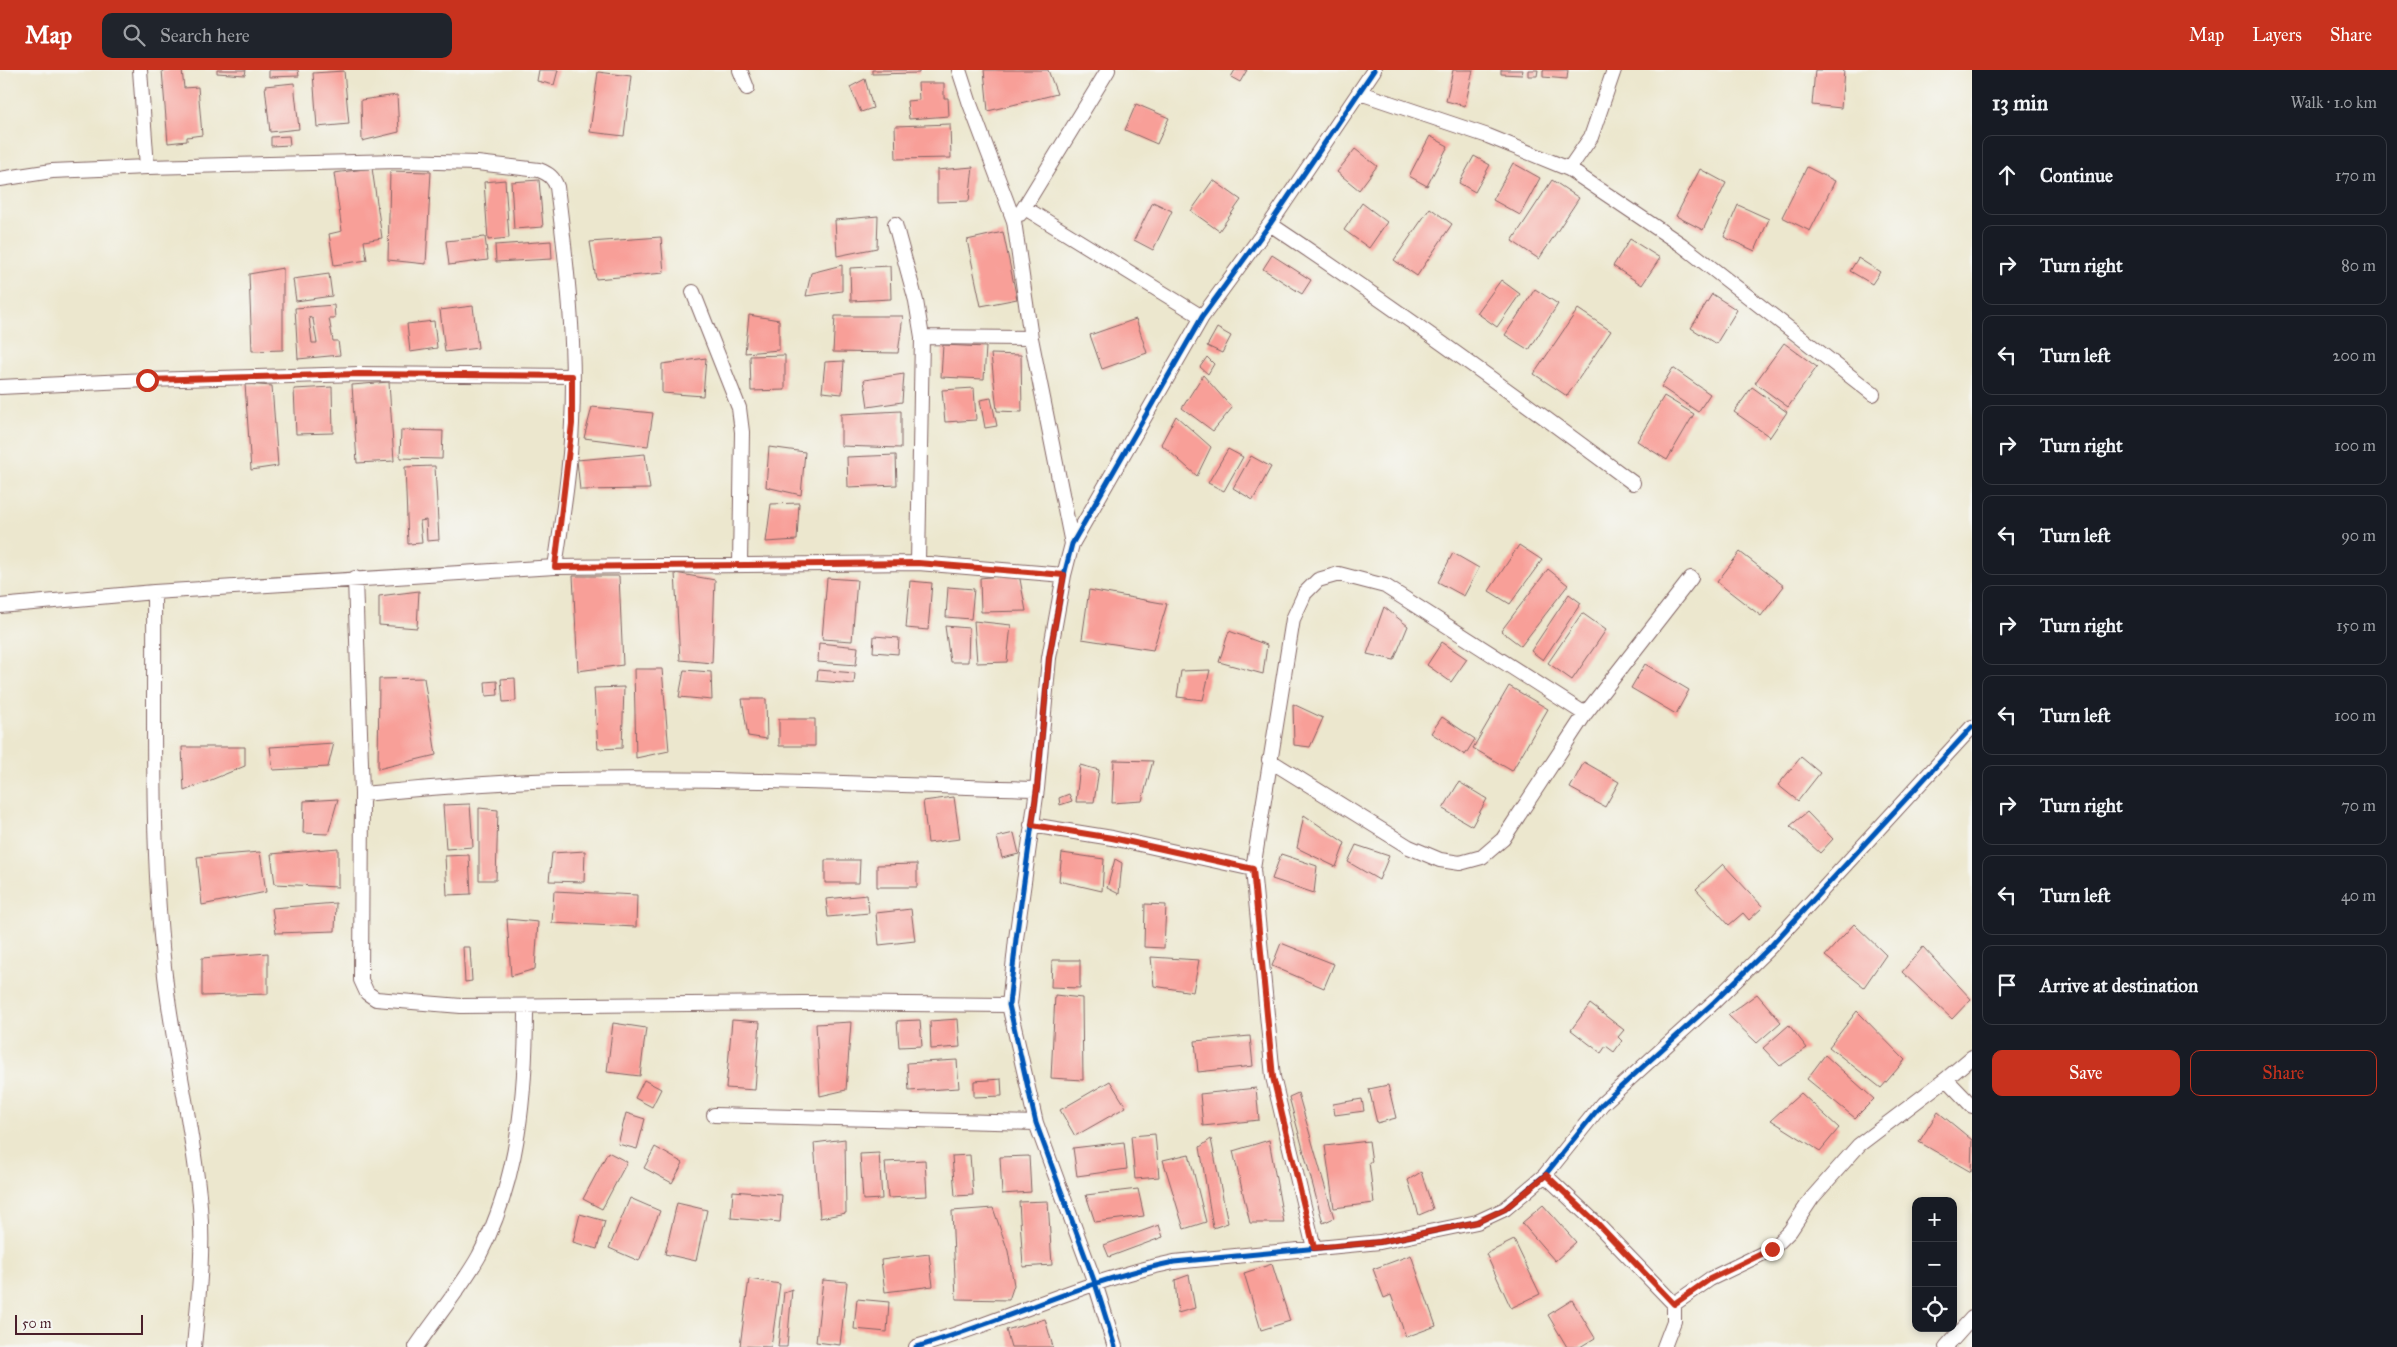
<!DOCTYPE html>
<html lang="en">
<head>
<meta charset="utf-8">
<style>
	:root { --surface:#171b24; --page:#20242c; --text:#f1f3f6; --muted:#9ea1a6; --line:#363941; --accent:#c8321e }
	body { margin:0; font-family:"IM FELL Great Primer",serif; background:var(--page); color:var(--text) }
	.controls { position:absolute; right:15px; bottom:15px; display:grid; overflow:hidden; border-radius:10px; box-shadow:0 2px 8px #0003 }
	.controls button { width:45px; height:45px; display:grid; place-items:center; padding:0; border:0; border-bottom:1px solid var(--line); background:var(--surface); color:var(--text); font:25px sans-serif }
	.scale { position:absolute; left:15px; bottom:12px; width:128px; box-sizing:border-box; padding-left:5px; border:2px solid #4a1f2b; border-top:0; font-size:14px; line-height:18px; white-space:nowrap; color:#4a1f2b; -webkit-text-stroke:4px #f6f6f2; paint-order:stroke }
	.stop { position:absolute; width:15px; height:15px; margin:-11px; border:4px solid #c8321e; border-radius:50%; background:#fff }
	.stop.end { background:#c8321e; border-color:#fff; box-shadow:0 1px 5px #0008 }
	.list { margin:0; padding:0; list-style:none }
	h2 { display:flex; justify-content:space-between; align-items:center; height:65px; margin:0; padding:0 20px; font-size:21px }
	h2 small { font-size:16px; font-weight:400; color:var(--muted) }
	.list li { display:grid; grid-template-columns:32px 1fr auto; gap:15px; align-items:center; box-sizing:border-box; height:80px; margin:0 10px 10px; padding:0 10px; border:1px solid var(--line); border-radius:10px }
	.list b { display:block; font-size:19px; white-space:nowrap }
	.list em { font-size:16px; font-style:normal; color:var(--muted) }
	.actions { display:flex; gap:10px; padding:15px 20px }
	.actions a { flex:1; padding:11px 0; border:1px solid var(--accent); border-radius:10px; text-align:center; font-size:18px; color:var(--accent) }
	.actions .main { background:var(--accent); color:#fff }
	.icon { flex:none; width:28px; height:28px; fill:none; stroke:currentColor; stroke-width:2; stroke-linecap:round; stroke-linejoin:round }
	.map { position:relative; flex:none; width:1972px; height:1277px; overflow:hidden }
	header { display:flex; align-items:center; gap:30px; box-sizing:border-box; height:70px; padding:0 25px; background:var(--accent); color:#fff }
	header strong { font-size:24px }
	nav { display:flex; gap:28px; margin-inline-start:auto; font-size:18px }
	.search { width:350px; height:45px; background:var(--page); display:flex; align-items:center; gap:12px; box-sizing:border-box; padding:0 18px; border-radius:10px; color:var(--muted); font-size:19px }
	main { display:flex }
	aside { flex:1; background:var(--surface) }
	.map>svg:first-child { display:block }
	.building { fill:#f89f98; fill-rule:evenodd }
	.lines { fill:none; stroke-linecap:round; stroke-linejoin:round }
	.minor-casing { stroke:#836564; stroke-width:16 }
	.minor { stroke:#fff; stroke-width:14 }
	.cycleway-casing { stroke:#f6f6f2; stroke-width:8 }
	.cycleway { stroke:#0057b8; stroke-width:5 }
	.route { stroke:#c8321e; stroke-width:6 }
</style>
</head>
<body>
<header>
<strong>Map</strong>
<div class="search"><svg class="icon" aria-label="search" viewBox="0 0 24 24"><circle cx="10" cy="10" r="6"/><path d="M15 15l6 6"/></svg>Search here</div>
<nav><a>Map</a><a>Layers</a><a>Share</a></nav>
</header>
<main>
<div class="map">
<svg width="1972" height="1277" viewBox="0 0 1972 1277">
	<rect width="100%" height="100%" fill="#f6f6f2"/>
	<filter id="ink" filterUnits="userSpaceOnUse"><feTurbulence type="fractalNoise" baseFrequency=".02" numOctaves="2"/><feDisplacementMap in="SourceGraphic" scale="10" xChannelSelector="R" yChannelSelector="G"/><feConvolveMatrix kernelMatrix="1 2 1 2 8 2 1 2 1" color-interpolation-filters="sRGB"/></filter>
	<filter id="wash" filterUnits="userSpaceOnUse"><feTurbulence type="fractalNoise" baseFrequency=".0096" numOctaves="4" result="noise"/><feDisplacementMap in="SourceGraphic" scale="20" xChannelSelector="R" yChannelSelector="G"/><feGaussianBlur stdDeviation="1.12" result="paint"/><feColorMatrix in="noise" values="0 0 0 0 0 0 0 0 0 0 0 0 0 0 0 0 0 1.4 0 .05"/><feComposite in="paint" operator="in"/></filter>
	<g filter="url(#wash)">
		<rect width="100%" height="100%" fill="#ece7ce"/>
		<g id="blocks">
			<path class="building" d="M162 0H182L184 18 198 17 202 65 187 67V71L168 73Z
				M217 0H246L245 5 217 3Z
				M269 0H298L299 6 269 7Z
				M539 0H558L554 15 537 11Z
				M872 0H919V3L872 4Z
				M984 0H1048L1057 24 988 41Z
				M1235 0H1247L1240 12 1231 7Z
				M1453 0H1473L1465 36 1446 31Z
				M1501 0H1523L1522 5 1501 4Z
				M1528 0H1538L1537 6H1528Z
				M1543 0H1568L1567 9 1543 7Z
				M1815 0H1844L1841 38 1812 35Z
				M344 1 349 54 317 57 313 3Z
				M598 2 631 6 624 66 590 62Z
				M865 9 873 38 861 42 850 17Z
				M294 13 299 59 270 62 265 16Z
				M918 13H944V28H948L949 46 909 49 907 31 919 30Z
				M397 25 399 62 362 71 361 30Z
				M1136 34 1169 48 1157 74 1125 60Z
				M950 54 951 88 896 89 895 56Z
				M289 66 290 75 271 76V67Z
				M1430 66 1448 76 1427 116 1409 106Z
				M1355 79 1377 96 1359 120 1337 102Z
				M1474 86 1490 95 1475 122 1459 113Z
				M1513 93 1540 108 1520 145 1493 130Z
				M973 97 969 131 937 132V100Z
				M1807 97 1835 111 1810 161 1782 147Z
				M372 98 382 168 364 171 367 190 334 195 329 164 342 161 334 103Z
				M1700 99 1726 113 1703 160 1676 146Z
				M390 101 431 102 426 194 388 190Z
				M505 110 509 168 488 170 484 112Z
				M539 110 543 157 514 159 511 112Z
				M1213 110 1241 130 1219 161 1191 141Z
				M1552 110 1579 128 1539 189 1512 171Z
				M1153 132 1172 141 1153 180 1134 170Z
				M1362 133 1387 152 1369 178 1344 160Z
				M1738 135 1769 149 1755 181 1724 167Z
				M1430 138 1452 154 1417 206 1394 190Z
				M878 146 877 178 837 186 835 150Z
				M1003 162 1017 229 981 236 967 170Z
				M485 167 488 190 449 195 446 171Z
				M661 167 664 203 596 209 590 172Z
				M1630 169 1660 188 1642 215 1613 196Z
				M551 171 552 189 496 192 495 175Z
				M1272 185 1311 210 1302 224 1263 199Z
				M1858 188 1880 202 1872 214 1850 201Z
				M842 195V221L806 226 811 203Z
				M890 196 891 229 851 231 850 198Z
				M283 198V280L252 281 249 204Z
				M329 204 332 226 296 231 293 209Z
				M1501 210 1520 224 1497 257 1477 243Z
				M1535 219 1558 234 1529 280 1505 265Z
				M1712 224 1737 240 1716 274 1691 258Z
				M334 235 335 248H329L333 271H338L340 285 298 289 295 238ZM309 247 313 249 317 273H312Z
				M473 236 478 278 445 282 440 240Z
				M1578 239 1611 261 1567 326 1534 304Z
				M749 245 779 250V280L745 283Z
				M835 246H903L898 283 833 282Z
				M1136 249 1147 283 1102 299 1090 265Z
				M434 251 437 278 410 282 407 254Z
				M1217 258 1231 266 1222 283 1207 276Z
				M1784 273 1817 297 1788 337 1755 313Z
				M943 275 986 277 984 309 941 307Z
				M991 284 1021 285 1022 342 997 341Z
				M785 285V320L751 321 750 286Z
				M1207 287 1214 294 1208 304 1200 297Z
				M706 288 703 326 662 323V294Z
				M844 291 842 324 822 322 825 292Z
				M1673 298 1710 324 1698 342 1661 317Z
				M904 304 902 332 868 337 864 310Z
				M1203 305 1232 338 1213 361 1182 338Z
				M389 312 394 391 357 393 352 315Z
				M245 314 272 316 278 396 251 400Z
				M332 317 333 363 296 364 294 319Z
				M1752 317 1787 342 1770 367 1734 342Z
				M974 318 976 350 945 352 942 320Z
				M1664 326 1694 344 1667 390 1637 371Z
				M991 328 997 356 985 358 980 330Z
				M592 337 653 343 648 376 584 368Z
				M901 341V378L841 376V344Z
				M1176 346 1211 377 1197 406 1161 374Z
				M401 360 443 361 442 389 400 388Z
				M769 377 805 382 801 425 766 417Z
				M1228 379 1243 387 1224 421 1208 413Z
				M645 384 650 419 580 420 577 390Z
				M896 385 897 415 848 417 847 387Z
				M1251 386 1271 397 1253 430 1233 418Z
				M435 396 439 470 427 471 426 450 420 451 422 473 408 474 405 397Z
				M799 433 797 470 766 472 771 434Z
				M1519 475 1542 490 1510 534 1489 521Z
				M1740 482 1784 516 1761 546 1717 512Z
				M1453 483 1479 498 1464 526 1438 512Z
				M1548 499 1568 515 1521 576 1501 561Z
				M675 503 715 510 712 593 680 590Z
				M1019 504 1026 541 981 542 980 508Z
				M573 506H619L623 595 578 601Z
				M827 508 857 510 852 571 822 569Z
				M910 511 932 513 928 560 906 558Z
				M948 517 974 519 971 549 946 547Z
				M1089 520 1167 534 1153 580 1082 569Z
				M419 521 417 558 379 555V526Z
				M1569 524 1581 533 1543 590 1531 581Z
				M1384 537 1408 556 1394 590 1367 584Z
				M1582 543 1606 560 1572 610 1548 593Z
				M974 551 1011 555 1007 592 977 593Z
				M945 556 969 558 968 592H950Z
				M1229 561 1267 575 1263 604 1219 592Z
				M874 566 899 568 898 584 873 582Z
				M1442 572 1467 589 1451 612 1427 595Z
				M819 573 858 577 856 595 818 592Z
				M1645 594 1689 620 1676 644 1631 618Z
				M634 599H662L669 681 636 688Z
				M684 600 711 602 712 630 679 627Z
				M818 600 855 603 854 614 817 611Z
				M1210 600 1203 630 1177 627 1181 601Z
				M424 608 436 685 378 699 379 609Z
				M515 608 516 631 503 632 501 609Z
				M497 611 498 625 486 626 485 612Z
				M1509 616 1548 639 1512 701 1473 678Z
				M624 617 622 678 598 679 594 618Z
				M742 629H766L767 669 748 666Z
				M1293 634 1323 648 1310 677 1294 675Z
				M1442 647 1475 669 1465 685 1431 663Z
				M779 649H815V676H779Z
				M334 673 328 697 273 700 270 677Z
				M182 677H245V696L184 721Z
				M1801 687 1820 703 1798 731 1778 715Z
				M1114 690 1153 691 1142 731 1112 733Z
				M1584 692 1619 712 1605 737 1570 718Z
				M1080 695 1099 700 1094 732H1076Z
				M1459 712 1487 729 1472 756 1443 739Z
				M1069 724 1072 731 1060 735 1059 728Z
				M954 727 960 769 928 773 923 731Z
				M338 729 328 764 303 763 304 731Z
				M470 734 473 777 446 779 443 735Z
				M479 738 498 740 496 810H479Z
				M1807 742 1833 769 1820 783 1790 756Z
				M1304 745 1345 773 1336 797 1297 778Z
				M1014 763 1019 784 1002 788 997 767Z
				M1356 775 1389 786 1379 810 1348 792Z
				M338 778V817L275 814 271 784Z
				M585 781 584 812 549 811 552 783Z
				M260 782 266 822 202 835 197 787Z
				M1062 783 1104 789 1102 821 1059 811Z
				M1281 784 1317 796 1314 823 1272 809Z
				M469 785 471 824 447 825 445 786Z
				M1115 789 1122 793 1119 824 1107 818Z
				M825 790H860L859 813H825Z
				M917 794V817H877V795Z
				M1723 794 1763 837 1749 850 1743 843 1729 855 1696 819Z
				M554 821 637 825 636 857 552 853Z
				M867 825 869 843 828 847 826 829Z
				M336 833 335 861 276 863 272 838Z
				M1145 834 1166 835 1164 878 1144 877Z
				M911 839 915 871 879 875 876 843Z
				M507 849 538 852 535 899 511 906Z
				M1854 854 1886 885 1864 917 1825 886Z
				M1281 873 1334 894 1324 918 1272 896Z
				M463 877H470L472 911 465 912Z
				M1923 877 1971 929 1952 949 1902 902Z
				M268 883V924L202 926V888Z
				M1151 887 1199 890 1193 922 1154 916Z
				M1052 890H1080V918L1051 917Z
				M1757 924 1781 952 1757 973 1728 945Z
				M1055 925 1082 928 1083 1010 1051 1008Z
				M1590 934 1624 960 1618 967 1622 971 1614 982 1606 976 1601 983 1571 960Z
				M1857 941 1905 990 1881 1018 1829 977Z
				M958 949 960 977 931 979 930 951Z
				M732 950 760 952 755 1020 726 1018Z
				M920 950 922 976 899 977 897 951Z
				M851 952 846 1020 820 1026 816 954Z
				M613 953 646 958 640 1006 607 1002Z
				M1789 955 1807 978 1780 996 1763 978Z
				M1250 966 1253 996 1198 1002 1195 971Z
				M1825 985 1874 1029 1855 1048 1807 1009Z
				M957 990 959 1018 909 1021 907 993Z
				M1001 1009 1002 1026 974 1027V1011Z
				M644 1010 661 1019 652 1037 635 1028Z
				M1110 1011 1126 1037 1075 1066 1060 1040Z
				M1388 1015 1396 1048 1377 1053 1369 1019Z
				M1256 1018 1259 1050 1203 1056 1200 1024Z
				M1298 1023 1334 1148 1323 1153 1289 1027Z
				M1801 1023 1839 1058 1820 1081 1771 1050Z
				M1362 1029 1364 1041 1335 1045 1333 1034Z
				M1938 1042 1972 1070 1971 1102 1919 1072Z
				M626 1043 645 1049 637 1079 618 1074Z
				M1155 1064 1159 1107 1135 1109 1131 1066Z
				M845 1069 846 1143 820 1148 814 1073Z
				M1211 1069 1228 1153 1213 1158 1200 1077Z
				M1269 1070 1284 1153H1250L1233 1081Z
				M1369 1071 1372 1092H1369L1374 1133 1334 1138 1325 1076Z
				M1124 1072 1127 1099 1077 1106 1073 1078Z
				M655 1077 683 1093 672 1113 644 1098Z
				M608 1082 627 1092 602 1139 583 1129Z
				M879 1083 882 1129 863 1130 860 1084Z
				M1189 1084 1206 1152 1184 1159 1163 1090Z
				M970 1085 973 1125 955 1126 952 1086Z
				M1029 1086 1031 1122 1002 1124 1000 1087Z
				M925 1090 927 1126 888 1128 885 1092Z
				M1421 1102 1433 1139 1419 1145 1408 1110Z
				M1138 1119 1144 1146 1095 1152 1086 1125Z
				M733 1121 782 1125 780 1152 731 1148Z
				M630 1128 660 1141 639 1191 609 1178Z
				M1048 1131 1052 1195 1023 1197 1019 1132Z
				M677 1133 707 1140 696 1191 665 1184Z
				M1543 1135 1576 1172 1555 1191 1522 1153Z
				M993 1138 1008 1181 1014 1215 1009 1230 956 1229 952 1141Z
				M580 1144 605 1151 597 1179 573 1172Z
				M1159 1155 1163 1167 1109 1187 1104 1175Z
				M1514 1170 1540 1224 1511 1238 1486 1184Z
				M929 1184 933 1216 885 1222 881 1190Z
				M1411 1185 1436 1256 1406 1267 1391 1225 1384 1228 1373 1199Z
				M1272 1194 1290 1251 1261 1260 1244 1203Z
				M1189 1205 1195 1238 1178 1243 1175 1210Z
				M749 1209 780 1214 771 1277 740 1276Z
				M823 1210 847 1212 840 1275 816 1272Z
				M792 1219 787 1277H778L784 1222Z
				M857 1229 889 1232 887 1262 854 1259Z
				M1572 1230 1595 1268 1580 1277H1567L1548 1245Z
				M1045 1249 1053 1277H1011L1006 1260Z"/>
		</g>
	</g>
	<g filter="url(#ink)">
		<use href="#blocks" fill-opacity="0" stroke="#836564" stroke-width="1"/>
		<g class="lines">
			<defs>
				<path id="minor" d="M140 0 147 97
					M740 0 747 18
					M959 0 970 34 1014 151 1031 268 1072 474
					M1360 23 1488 66 1569 99 1682 175 1873 324
					M1569 99 1591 67 1614 0
					M0 109 52 101 147 97 399 91 477 93 539 100C549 104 553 107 557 117 567 195 576 275 572 353 570 402 562 450 555 497
					M1025 138 1202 247
					M1020 144 1108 0
					M895 154 916 231 922 267 918 493
					M1270 154C1394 237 1514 324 1633 413
					M693 222 739 338 742 362 740 494
					M922 267 1031 268
					M0 317 147 310 359 304 573 306
					M355 508 362 724 361 910 367 923 376 929 461 936 804 933 1009 935
					M154 522C155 653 150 784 166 914 175 988 194 1062 200 1136 204 1183 198 1231 194 1277
					M0 536 154 522 555 497 918 493 1064 505
					M1269 690 1409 777 1440 790 1460 793 1482 787 1503 769 1585 644 1691 508
					M362 724C427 718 492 712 558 710 718 707 878 715 1037 719
					M1031 755 1112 768 1253 799 1293 549 1305 523 1318 510 1339 504 1385 516 1585 644
					M1253 799 1273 1007 1314 1178
					M1946 1009 1972 987
					M714 1045 1036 1053
					M1545 1105 1597 1154 1674 1234V1251L1664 1277
					M1674 1234 1710 1209 1772 1179 1790 1161 1812 1128 1859 1075 1946 1009 1972 1036
					M416 1277C435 1249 463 1215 479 1186 519 1109 526 1022 526 937
					M916 1277C1003 1252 1085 1210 1174 1192L1380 1172 1477 1152 1505 1139 1545 1105 1602 1034 1714 932 1769 878 1972 657
					M1115 1277 1095 1213 1036 1053 1009 935 1016 869 1037 719 1049 588 1064 505 1072 474 1202 247 1270 154 1374 0
					M1946 1277 1972 1248"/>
			</defs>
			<use href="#minor" class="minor-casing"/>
			<use href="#minor" class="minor"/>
			<defs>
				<path id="cycleway" d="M916 1277C1003 1252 1085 1210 1174 1192L1380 1172 1477 1152 1505 1139 1545 1105 1602 1034 1714 932 1769 878 1972 657
					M1115 1277 1095 1213 1036 1053 1009 935 1016 869 1037 719 1049 588 1064 505 1072 474 1202 247 1270 154 1374 0"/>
			</defs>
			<use href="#cycleway" class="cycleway-casing"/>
			<use href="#cycleway" class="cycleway"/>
		</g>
	</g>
	<g class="lines" filter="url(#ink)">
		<path class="route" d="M147 310 359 304 572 306V354L555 497 918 493 1064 505 1049 588 1037 718 1032 755 1112 768 1253 799 1273 1007 1314 1178 1380 1172 1477 1152 1505 1139 1546 1105 1598 1154 1674 1234 1710 1209 1772 1179"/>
	</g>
</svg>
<div class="controls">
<button>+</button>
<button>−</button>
<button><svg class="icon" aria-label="locate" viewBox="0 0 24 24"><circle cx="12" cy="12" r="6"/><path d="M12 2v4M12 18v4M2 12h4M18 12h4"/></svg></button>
</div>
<div class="scale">50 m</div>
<div class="stop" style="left:147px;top:310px"></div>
<div class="stop end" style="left:1772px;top:1179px"></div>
</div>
<aside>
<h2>13 min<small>Walk · 1.0 km</small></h2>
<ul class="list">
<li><svg class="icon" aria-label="ahead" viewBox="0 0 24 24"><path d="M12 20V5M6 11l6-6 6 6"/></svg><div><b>Continue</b></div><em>170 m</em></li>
<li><svg class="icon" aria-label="right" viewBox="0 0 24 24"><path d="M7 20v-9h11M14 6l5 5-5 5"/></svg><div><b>Turn right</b></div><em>80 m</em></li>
<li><svg class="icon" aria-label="left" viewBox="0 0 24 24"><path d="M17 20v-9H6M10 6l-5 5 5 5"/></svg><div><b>Turn left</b></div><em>200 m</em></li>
<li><svg class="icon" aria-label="right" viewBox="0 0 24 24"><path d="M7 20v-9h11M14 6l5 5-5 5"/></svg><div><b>Turn right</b></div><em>100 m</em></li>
<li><svg class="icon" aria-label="left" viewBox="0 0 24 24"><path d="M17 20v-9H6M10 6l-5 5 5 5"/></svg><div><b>Turn left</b></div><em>90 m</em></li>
<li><svg class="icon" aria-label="right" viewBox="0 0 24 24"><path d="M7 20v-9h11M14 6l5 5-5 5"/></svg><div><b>Turn right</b></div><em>150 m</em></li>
<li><svg class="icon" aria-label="left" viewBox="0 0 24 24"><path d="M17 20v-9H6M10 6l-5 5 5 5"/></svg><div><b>Turn left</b></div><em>100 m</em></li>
<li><svg class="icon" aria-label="right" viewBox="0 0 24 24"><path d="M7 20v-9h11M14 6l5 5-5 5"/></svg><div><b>Turn right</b></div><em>70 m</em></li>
<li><svg class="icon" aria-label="left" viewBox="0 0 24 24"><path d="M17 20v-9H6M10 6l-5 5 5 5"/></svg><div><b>Turn left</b></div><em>40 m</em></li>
<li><svg class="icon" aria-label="arrive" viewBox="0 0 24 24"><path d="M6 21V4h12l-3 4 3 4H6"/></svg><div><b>Arrive at destination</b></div></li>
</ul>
<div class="actions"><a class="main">Save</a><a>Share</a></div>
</aside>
</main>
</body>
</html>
